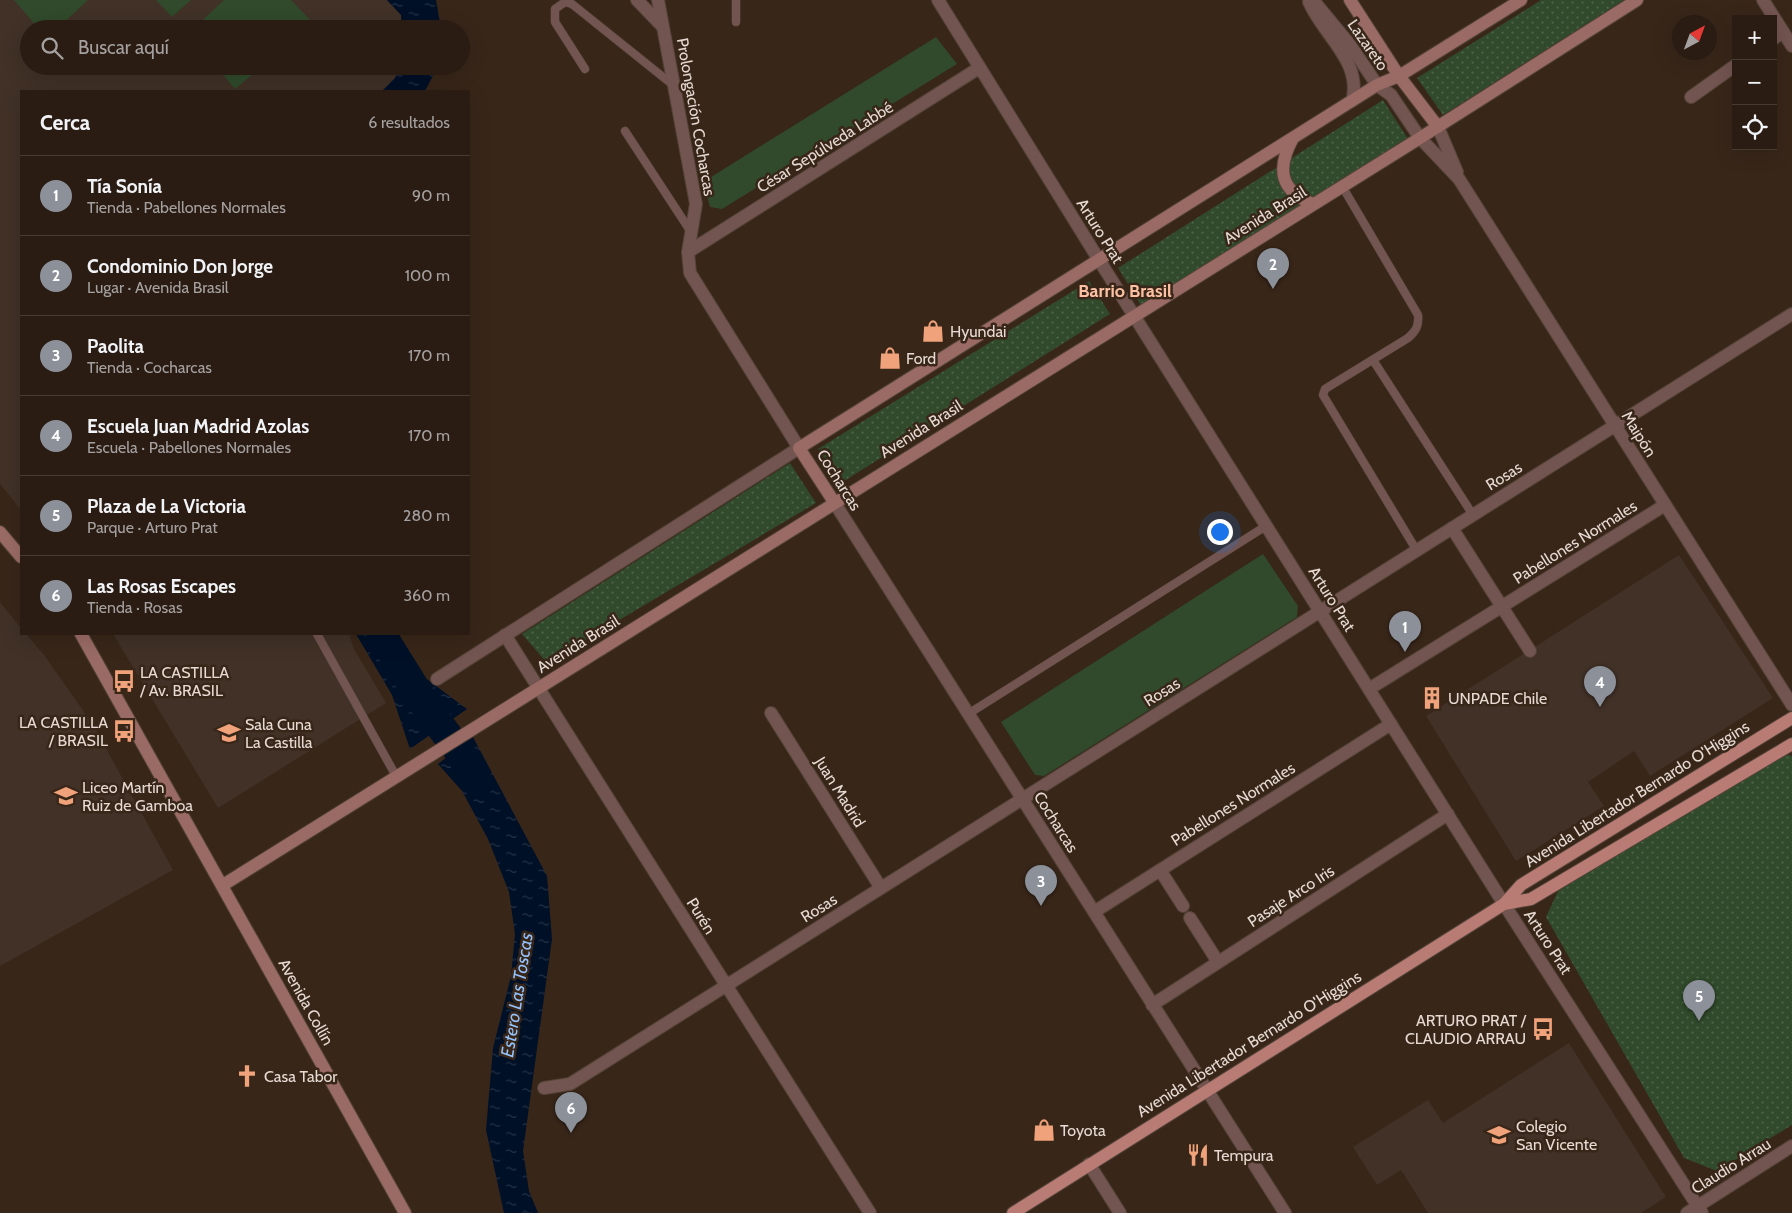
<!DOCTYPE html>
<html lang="es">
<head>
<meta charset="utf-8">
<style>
	:root { --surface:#2a1c13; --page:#32251c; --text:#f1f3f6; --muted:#a5a1a0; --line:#463a33; --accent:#8c9099 }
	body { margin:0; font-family:Cabin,sans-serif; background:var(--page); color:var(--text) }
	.controls { position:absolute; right:15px; top:15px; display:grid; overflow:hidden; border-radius:0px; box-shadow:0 5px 20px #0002 }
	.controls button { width:45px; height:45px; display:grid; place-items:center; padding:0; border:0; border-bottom:1px solid var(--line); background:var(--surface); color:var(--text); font:25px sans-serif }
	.compass { position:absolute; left:1672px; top:15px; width:45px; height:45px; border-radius:50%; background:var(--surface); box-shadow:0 5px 20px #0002; rotate:41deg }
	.you { position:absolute; left:1219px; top:531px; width:18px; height:18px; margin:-12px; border:4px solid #fff; border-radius:50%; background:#1a73e8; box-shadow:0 0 0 8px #1a73e833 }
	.badge { display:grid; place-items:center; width:32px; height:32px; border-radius:50%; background:var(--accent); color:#fff; font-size:16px; font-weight:700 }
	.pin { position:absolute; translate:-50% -41px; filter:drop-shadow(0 1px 2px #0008) }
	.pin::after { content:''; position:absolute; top:26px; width:18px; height:15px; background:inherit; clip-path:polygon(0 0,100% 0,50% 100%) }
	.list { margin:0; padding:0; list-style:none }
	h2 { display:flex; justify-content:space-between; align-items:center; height:65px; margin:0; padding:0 20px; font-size:21px }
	h2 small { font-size:16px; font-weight:400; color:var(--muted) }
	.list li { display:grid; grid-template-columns:32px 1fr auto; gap:15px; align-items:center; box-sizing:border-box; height:80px; padding:0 20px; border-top:1px solid var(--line) }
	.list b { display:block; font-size:19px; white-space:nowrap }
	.list p { margin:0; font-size:16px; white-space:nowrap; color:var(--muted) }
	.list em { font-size:16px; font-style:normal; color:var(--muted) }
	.icon { flex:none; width:28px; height:28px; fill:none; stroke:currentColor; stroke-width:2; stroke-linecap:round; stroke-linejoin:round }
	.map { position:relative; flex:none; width:1792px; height:1213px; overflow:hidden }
	.search { position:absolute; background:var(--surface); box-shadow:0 5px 20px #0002; left:20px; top:20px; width:450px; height:55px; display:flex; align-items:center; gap:12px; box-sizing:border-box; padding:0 18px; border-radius:28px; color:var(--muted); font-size:19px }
	.panel { position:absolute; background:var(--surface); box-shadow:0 5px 20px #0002; left:20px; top:90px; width:450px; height:545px; border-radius:0px }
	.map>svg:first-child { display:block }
	.education { fill:#413127 }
	.grass { fill:#304a2b }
	.park { fill:url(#park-dots) }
	.water { fill:url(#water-ripples) }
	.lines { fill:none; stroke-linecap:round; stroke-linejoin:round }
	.river { stroke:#001027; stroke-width:30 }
	.service-casing { stroke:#544337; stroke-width:9 }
	.minor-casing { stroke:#544337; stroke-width:14 }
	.tertiary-casing { stroke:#544337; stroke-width:14 }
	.secondary-casing { stroke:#544337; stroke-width:14 }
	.primary-casing { stroke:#544337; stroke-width:14 }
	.service { stroke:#725450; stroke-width:8 }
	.minor { stroke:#725450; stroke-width:12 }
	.tertiary { stroke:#725450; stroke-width:12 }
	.secondary { stroke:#9a6b65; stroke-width:12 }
	.primary { stroke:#b87c75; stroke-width:12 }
	.labels { text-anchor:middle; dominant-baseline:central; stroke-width:5; stroke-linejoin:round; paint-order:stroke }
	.street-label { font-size:16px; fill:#e6dad2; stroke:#382619 }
	.poi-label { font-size:16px; fill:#e6dad2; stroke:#382619; text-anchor:start }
	.neighbourhood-label { font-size:18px; font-weight:bold; fill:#fcc0a3; stroke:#382619 }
	.water-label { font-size:18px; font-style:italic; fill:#93c2fc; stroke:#382619 }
</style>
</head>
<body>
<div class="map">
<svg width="1792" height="1213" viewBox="0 0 1792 1213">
	<defs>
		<pattern id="park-dots" width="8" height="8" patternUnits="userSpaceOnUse" patternTransform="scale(1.25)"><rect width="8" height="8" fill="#304a2b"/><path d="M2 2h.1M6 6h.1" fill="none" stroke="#4e6449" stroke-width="1.8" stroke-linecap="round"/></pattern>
		<pattern id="water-ripples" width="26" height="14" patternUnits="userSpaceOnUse" patternTransform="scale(1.25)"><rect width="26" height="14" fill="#001027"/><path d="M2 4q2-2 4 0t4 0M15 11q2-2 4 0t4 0" fill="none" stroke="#253245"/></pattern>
	</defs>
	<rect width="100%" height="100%" fill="#382619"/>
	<path class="education" d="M0 0H387L401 15 402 29H29V66H402L388 91H21V510L0 484Z
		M1679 555 1773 698 1650 776 1634 751 1588 782 1604 806 1516 861 1426 716Z
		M0 602 21 628V634H26L44 655 92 723 173 870 0 966Z
		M113 634H349L354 649 386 703 218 808Z
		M1569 1043 1666 1197 1641 1213H1428L1401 1170 1377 1185 1353 1147 1428 1100 1443 1123Z"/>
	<path class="grass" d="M14 0H88L57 29H39Z
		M156 0H191L172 17Z
		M224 0H291L314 24 309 29H193Z
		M936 37 957 64 722 209 710 207 703 182Z
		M216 66H263L235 89Z
		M1263 554 1298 606 1297 617 1044 776 1035 775 1001 722Z"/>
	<path class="park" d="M1541 0H1624L1443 115 1417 78Z
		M1383 100 1408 139 1142 307 1118 268Z
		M1089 281 1110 314 841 483 818 449Z
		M790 463 816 503 547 663 522 634Z
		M1783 754 1792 756V1125L1717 1171 1684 1158 1546 917 1558 891Z"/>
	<path class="water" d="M387 0H436L441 29H402L401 15Z
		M402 66H438L425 91H382L395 78Z
		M356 634H398L424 677 467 709 410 749 392 695Z
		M473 737 547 876 552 939 523 1151 529 1191 538 1213H504L486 1130 493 1048 511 976 515 934 509 892 488 839 462 791 438 764Z"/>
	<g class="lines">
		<path class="river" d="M381 634 427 708 459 751 478 783"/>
		<defs>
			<path id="service" d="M736 0V22
				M585 69 555 22V9L565 2 572 4 673 85
				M625 131 691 232
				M1342 186 1418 315C1419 326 1416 331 1408 338L1325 389 1323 395 1417 551
				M1373 360 1473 515
				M317 634 396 776
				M968 714 1266 526"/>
			<path id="minor" d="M637 0 663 27
				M938 0 1099 260
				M1773 39 1783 32
				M1691 97 1736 65
				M688 252 979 68
				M834 502 1285 1213
				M1452 528 1530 651
				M505 635 870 1213
				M437 679 799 448 690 273 688 252 696 204 658 0
				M1369 689 1665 505
				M771 713 881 888
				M1160 870 1183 906
				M1094 912 1391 724
				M1190 918 1218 962
				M1152 1005 1448 814
				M544 1088 570 1084 1792 314
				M1089 1164 1120 1213
				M1687 1213 1792 1146"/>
			<path id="tertiary" d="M1313 0 1351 46 1377 85 1391 95 1420 138 1459 179 1792 705
				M1763 0 1792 46
				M1309 2C1323 35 1363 62 1352 101
				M1438 127 1457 172
				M1099 260 1504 904 1702 1213"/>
			<path id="secondary" d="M1350 0 1399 76 1438 127
				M1293 138C1276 169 1280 191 1313 204
				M834 502 799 448 1377 85 1399 76 1521 0
				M0 532 21 557
				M81 634 405 1213
				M223 885 1420 138 1637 0"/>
			<path id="primary" d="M1504 904 1531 899 1792 744
				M1013 1213 1504 904 1521 885 1792 718"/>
		</defs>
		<use href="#service" class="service-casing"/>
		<use href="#minor" class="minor-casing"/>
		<use href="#tertiary" class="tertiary-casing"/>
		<use href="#secondary" class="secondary-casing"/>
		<use href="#primary" class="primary-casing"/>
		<use href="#service" class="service"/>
		<use href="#minor" class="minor"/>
		<use href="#tertiary" class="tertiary"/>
		<use href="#secondary" class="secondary"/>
		<use href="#primary" class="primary"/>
	</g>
	<defs>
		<symbol id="shop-bare" viewBox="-9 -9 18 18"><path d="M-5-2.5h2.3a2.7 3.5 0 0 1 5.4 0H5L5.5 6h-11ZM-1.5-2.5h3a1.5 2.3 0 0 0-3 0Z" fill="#f0a27a" stroke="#382619" stroke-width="2.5" paint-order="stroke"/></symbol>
		<symbol id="bus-bare" viewBox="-9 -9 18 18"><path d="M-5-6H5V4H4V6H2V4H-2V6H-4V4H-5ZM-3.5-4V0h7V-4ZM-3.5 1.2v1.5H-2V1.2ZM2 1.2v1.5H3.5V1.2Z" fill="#f0a27a" stroke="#382619" stroke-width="2.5" paint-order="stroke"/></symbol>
		<symbol id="building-bare" viewBox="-9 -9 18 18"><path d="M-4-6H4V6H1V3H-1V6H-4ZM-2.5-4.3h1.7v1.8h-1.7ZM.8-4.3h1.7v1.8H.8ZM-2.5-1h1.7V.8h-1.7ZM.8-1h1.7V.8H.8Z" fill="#f0a27a" stroke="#382619" stroke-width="2.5" paint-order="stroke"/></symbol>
		<symbol id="school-bare" viewBox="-9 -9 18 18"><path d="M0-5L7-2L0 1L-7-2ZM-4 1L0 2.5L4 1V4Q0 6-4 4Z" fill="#f0a27a" stroke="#382619" stroke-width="2.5" paint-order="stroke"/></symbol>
		<symbol id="church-bare" viewBox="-9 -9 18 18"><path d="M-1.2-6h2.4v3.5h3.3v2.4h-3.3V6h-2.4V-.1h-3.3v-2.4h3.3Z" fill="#f0a27a" stroke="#382619" stroke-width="2.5" paint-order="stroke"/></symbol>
		<symbol id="restaurant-bare" viewBox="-9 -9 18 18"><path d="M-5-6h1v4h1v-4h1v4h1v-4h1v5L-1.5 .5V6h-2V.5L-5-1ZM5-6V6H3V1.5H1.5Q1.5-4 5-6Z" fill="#f0a27a" stroke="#382619" stroke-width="2.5" paint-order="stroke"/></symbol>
	</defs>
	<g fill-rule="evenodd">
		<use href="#shop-bare" x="917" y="315" width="32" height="32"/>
		<use href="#shop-bare" x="874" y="342" width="32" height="32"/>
		<use href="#bus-bare" x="108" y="665" width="32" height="32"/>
		<use href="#building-bare" x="1416" y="682" width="32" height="32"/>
		<use href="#bus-bare" x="108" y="715" width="32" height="32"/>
		<use href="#school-bare" x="213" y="717" width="32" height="32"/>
		<use href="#school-bare" x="50" y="780" width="32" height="32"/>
		<use href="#bus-bare" x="1527" y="1013" width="32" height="32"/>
		<use href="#church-bare" x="231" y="1060" width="32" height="32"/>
		<use href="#shop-bare" x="1028" y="1114" width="32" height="32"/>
		<use href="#school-bare" x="1483" y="1119" width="32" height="32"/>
		<use href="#restaurant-bare" x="1182" y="1139" width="32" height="32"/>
	</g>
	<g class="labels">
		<g class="street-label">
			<text transform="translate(1368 45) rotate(55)">Lazareto</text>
			<text transform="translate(696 117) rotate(80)">Prolongación Cocharcas</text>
			<text transform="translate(825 147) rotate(-32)">César Sepúlveda Labbé</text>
			<text transform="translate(1265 215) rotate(-32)">Avenida Brasil</text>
			<text transform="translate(1100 231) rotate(58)">Arturo Prat</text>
			<text transform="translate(921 429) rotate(-32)">Avenida Brasil</text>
			<text transform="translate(1639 434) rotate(58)">Maipón</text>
			<text transform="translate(1504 476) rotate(-32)">Rosas</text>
			<text transform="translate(839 480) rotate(58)">Cocharcas</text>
			<text transform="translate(1575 542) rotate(-32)">Pabellones Normales</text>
			<text transform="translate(1332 599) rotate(58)">Arturo Prat</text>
			<text transform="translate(578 644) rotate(-32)">Avenida Brasil</text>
			<text transform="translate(1162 692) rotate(-32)">Rosas</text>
			<text transform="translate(840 792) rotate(58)">Juan Madrid</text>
			<text transform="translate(1637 794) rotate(-32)">Avenida Libertador Bernardo O'Higgins</text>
			<text transform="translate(1233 804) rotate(-32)">Pabellones Normales</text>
			<text transform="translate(1056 822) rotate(58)">Cocharcas</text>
			<text transform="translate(1291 896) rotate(-33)">Pasaje Arco Iris</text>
			<text transform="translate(819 908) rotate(-32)">Rosas</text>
			<text transform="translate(701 916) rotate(58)">Purén</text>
			<text transform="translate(1548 942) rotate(57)">Arturo Prat</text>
			<text transform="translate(306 1002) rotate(61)">Avenida Collín</text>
			<text transform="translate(1249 1044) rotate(-32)">Avenida Libertador Bernardo O'Higgins</text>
			<text transform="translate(1731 1166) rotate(-32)">Claudio Arrau</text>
		</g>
		<g class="poi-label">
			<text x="950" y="331">Hyundai</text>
			<text x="906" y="358">Ford</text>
			<text x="140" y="672">LA CASTILLA<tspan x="140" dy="18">/ Av. BRASIL</tspan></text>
			<text x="1448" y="698">UNPADE Chile</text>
			<text x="108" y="722" text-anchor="end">LA CASTILLA<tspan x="108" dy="18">/ BRASIL</tspan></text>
			<text x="245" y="724">Sala Cuna<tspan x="245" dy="18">La Castilla</tspan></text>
			<text x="82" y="787">Liceo Martín<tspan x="82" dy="18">Ruiz de Gamboa</tspan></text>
			<text x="1526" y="1020" text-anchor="end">ARTURO PRAT /<tspan x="1526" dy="18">CLAUDIO ARRAU</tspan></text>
			<text x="264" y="1076">Casa Tabor</text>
			<text x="1516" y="1126">Colegio<tspan x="1516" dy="18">San Vicente</tspan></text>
			<text x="1060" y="1130">Toyota</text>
			<text x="1214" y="1155">Tempura</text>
		</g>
		<g class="neighbourhood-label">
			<text x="1125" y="291">Barrio Brasil</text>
		</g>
		<g class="water-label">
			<text transform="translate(517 995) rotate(-81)">Estero Las Toscas</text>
		</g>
	</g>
</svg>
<div class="controls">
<button>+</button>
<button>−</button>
<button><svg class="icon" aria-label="locate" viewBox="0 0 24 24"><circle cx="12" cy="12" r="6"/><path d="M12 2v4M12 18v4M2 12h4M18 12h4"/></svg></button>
</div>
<svg class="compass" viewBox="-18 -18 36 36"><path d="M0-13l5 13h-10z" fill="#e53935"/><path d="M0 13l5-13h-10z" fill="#a5a1a0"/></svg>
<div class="you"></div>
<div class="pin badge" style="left:1405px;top:652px">1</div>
<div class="pin badge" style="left:1273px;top:289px">2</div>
<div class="pin badge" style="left:1041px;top:906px">3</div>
<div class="pin badge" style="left:1600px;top:707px">4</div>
<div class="pin badge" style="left:1699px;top:1021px">5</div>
<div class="pin badge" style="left:571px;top:1133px">6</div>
<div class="search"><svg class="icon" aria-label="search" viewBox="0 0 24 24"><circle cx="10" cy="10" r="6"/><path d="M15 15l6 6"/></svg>Buscar aquí</div>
<section class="panel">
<h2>Cerca<small>6 resultados</small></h2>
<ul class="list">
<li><span class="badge">1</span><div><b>Tía Sonía</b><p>Tienda · Pabellones Normales</p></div><em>90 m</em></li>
<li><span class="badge">2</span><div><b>Condominio Don Jorge</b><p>Lugar · Avenida Brasil</p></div><em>100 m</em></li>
<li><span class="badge">3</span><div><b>Paolita</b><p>Tienda · Cocharcas</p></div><em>170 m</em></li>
<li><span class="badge">4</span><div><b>Escuela Juan Madrid Azolas</b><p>Escuela · Pabellones Normales</p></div><em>170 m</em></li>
<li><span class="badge">5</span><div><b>Plaza de La Victoria</b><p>Parque · Arturo Prat</p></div><em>280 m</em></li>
<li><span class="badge">6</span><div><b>Las Rosas Escapes</b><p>Tienda · Rosas</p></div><em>360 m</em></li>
</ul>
</section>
</div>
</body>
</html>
